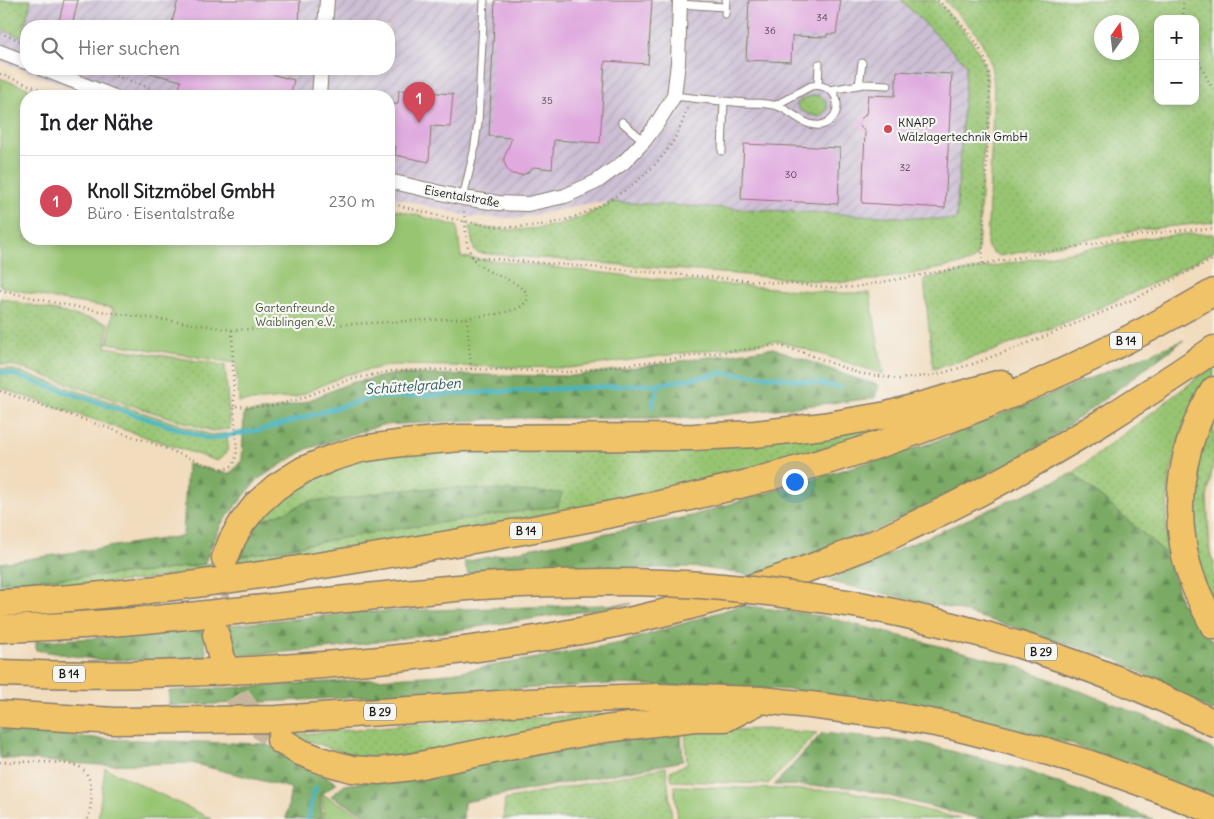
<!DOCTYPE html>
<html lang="de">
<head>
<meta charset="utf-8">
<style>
	:root { --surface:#fff; --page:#f6f6f6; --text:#202124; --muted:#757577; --line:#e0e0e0; --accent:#d1495b }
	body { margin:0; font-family:Delius,sans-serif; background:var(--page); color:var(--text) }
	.controls { position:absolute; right:15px; top:15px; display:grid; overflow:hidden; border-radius:10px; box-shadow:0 2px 8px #0003 }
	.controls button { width:45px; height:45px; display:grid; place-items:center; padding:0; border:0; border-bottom:1px solid var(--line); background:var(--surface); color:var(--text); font:25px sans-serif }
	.compass { position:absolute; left:1094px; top:15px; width:45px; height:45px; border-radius:50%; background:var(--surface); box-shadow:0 2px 8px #0003; rotate:14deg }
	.you { position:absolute; left:794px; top:481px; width:18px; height:18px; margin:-12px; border:4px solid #fff; border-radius:50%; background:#1a73e8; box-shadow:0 0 0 8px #1a73e833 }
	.badge { display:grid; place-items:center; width:32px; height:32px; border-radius:50%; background:var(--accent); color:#fff; font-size:16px; font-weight:700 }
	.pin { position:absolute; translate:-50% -41px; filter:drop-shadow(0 1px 2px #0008) }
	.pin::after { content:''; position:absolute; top:26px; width:18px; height:15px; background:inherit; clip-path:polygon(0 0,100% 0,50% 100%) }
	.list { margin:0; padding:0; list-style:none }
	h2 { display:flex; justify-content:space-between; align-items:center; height:65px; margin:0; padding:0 20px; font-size:21px }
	h2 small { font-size:16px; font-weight:400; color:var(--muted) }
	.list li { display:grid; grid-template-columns:32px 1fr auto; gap:15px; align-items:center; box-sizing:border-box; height:90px; padding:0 20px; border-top:1px solid var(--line) }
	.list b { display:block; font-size:19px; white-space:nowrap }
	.list p { margin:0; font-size:16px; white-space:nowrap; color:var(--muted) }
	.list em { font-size:16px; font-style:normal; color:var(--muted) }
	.icon { flex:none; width:28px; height:28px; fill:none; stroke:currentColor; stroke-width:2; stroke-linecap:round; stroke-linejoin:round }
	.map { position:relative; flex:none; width:1214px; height:819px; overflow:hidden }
	.search { position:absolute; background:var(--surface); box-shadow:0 2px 8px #0003; left:20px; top:20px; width:375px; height:55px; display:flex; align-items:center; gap:12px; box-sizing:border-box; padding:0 18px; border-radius:20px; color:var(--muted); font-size:19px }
	.panel { position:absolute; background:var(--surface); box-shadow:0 2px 8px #0003; left:20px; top:90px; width:375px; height:155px; border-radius:20px }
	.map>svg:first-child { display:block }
	.industrial { fill:url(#industrial-furrows); fill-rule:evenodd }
	.grass { fill:url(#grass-dots); stroke:#5a7047; fill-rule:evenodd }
	.forest { fill:url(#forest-firs); stroke:#4b6340 }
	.garden { fill:#98c572; stroke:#5a7047 }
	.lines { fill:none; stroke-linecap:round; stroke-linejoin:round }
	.stream { stroke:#46b4c0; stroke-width:4.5 }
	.building { fill:#e0aadf }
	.highway-tunnel { stroke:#c6b69e; stroke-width:26; stroke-dasharray:26 13; stroke-linecap:butt }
	.lane-casing { stroke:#867c6d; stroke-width:9 }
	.street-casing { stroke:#867c6d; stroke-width:16 }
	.highway-casing { stroke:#867c6d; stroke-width:29 }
	.path { stroke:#867c6d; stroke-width:2.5; stroke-dasharray:1 4; stroke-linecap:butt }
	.lane { stroke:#fff; stroke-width:7 }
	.street { stroke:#fff; stroke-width:14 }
	.highway { stroke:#f0c369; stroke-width:26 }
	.highway-bridge-casing { stroke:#867c6d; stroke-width:29; stroke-linecap:butt }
	.highway-bridge { stroke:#f0c369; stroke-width:26 }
	.poi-dot { fill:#d1495b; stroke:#f6f6f2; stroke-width:2 }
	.labels { text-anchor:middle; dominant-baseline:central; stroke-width:4.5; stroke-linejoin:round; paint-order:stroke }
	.number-label { font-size:10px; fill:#4d404d }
	.shield { fill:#f6f6f2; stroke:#5d5d5c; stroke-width:1 }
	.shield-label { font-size:11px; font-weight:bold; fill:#1c1c1c }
	.poi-label { font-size:12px; fill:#1c1c1c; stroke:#f6f6f2; text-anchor:start }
	.street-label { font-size:12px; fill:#1c1c1c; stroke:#f6f6f2 }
	.park-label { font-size:12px; fill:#47573a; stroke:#f6f6f2 }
	.water-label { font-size:14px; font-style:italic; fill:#2d595e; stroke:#f6f6f2 }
</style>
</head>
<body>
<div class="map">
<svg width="1214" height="819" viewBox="0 0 1214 819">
	<defs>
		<pattern id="industrial-furrows" width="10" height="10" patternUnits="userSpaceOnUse" patternTransform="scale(1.25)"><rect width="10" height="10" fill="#ccbfd4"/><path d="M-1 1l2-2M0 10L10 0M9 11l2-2" fill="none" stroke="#afa4b5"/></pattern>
		<pattern id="grass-dots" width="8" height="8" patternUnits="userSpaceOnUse" patternTransform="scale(1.25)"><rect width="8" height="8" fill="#98c572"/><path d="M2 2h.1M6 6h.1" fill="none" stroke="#82a962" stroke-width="1.8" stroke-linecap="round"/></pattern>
		<pattern id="forest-firs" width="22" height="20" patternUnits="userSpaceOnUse" patternTransform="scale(1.25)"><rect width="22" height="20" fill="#7aaa64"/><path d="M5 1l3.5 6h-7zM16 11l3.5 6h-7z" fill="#638a52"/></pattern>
	</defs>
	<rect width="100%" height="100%" fill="#f6f6f2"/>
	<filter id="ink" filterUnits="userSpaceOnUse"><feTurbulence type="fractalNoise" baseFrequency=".02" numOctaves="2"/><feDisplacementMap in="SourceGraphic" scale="10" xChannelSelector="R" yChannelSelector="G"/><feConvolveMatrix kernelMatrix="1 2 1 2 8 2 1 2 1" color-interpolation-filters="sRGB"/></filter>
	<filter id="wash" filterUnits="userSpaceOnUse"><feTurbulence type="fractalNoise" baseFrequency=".0096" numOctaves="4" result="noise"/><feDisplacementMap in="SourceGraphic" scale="20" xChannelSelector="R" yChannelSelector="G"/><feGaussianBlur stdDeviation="1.12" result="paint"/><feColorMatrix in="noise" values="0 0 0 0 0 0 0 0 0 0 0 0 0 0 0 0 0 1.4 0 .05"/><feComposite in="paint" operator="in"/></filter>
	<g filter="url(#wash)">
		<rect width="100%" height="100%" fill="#f1dcbe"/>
		<path class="industrial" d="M0 0H901L966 64 956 220 596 202 519 218 471 217 389 196V96H93L0 61ZM26 26H389V69H26Z"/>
		<path class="grass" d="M0 0H31L22 37 0 29Z
			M901 0H936C955 21 980 44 986 72 989 89 985 113 985 130H981V140L984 141 978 250 976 257 971 262C925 271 878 283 830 282L478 253 474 250 470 230V227L473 226C521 235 569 228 611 202L956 220 966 64Z
			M944 0H1214V222L1137 230 1000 256 992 252 987 246 994 88C993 74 991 61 985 49 978 31 957 14 944 0ZM1158 19H1195V101H1158ZM1102 22H1132V52H1102Z
			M817 95C832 99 829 118 815 116 809 115 804 112 799 109L797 104C802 98 810 96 817 95Z
			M1187 234H1214V251L1165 278 1079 317 993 351 933 369 924 279 1145 238Z
			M0 298 108 323 106 347 225 365 230 429 212 431 121 402 16 366 0 364Z
			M1214 365V375L1184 424 1170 475 1166 524 1168 555 1073 473Z
			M0 368 14 370 211 435 227 433C228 448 231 451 217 461L0 388Z
			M1214 410V460L1207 498 1210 554 1214 562V605L1194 561 1190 492 1210 416Z
			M889 421 853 440 672 491 413 539 141 580 0 593V582L151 572 232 560 240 539 291 485 368 455Z
			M682 711 368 761 292 735 436 722Z
			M766 729 817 733 768 784 672 781 670 771 687 764 685 731Z
			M666 767 672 819H503L505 800Z"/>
		<path class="forest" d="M1184 340 1034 451 881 528 757 576 696 567 468 574 464 562 691 516 931 443Z
			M773 348 854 378 879 385 875 398 696 418H515L382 425 307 449 258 479 222 523 204 564 151 572 0 582V563L183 536 187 464 230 474 242 460 244 413 272 410 302 403 350 383 395 374 573 376Z
			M1073 473 1168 555 1181 603 1214 643V712L1116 659 954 609 827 581Z
			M450 488 562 493 558 506 376 532 238 557 254 523 288 511 309 501 338 500 393 490Z
			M632 604 336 648 235 656 229 625 360 612Z
			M742 605 822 616 1014 665 1162 723 1214 750V801L1069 743 873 699 793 690 613 684 263 702 169 706V691L262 686 440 675 621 643Z
			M202 628 207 657 149 660H98L36 650V641L97 638Z
			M0 728 103 739 266 744 337 783 321 795 322 819H286L291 788 191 763 100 765 0 758Z
			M681 731 683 761 464 802 463 819H374L331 796 345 785 567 748Z
			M822 733 921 743 1027 771 1153 819H981L853 787 774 785Z"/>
		<path class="garden" d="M0 78 49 96H26V239H389V208L457 226 461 257 657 279 837 293H870L883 374 805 349 778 341 569 368 392 365 345 375 296 397 239 402 236 363 108 343 113 308 55 299 0 286Z
			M105 768 212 819H98Z
			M674 786 849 791 961 819H678Z
			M323 795 370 819H324Z"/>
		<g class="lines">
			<path class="stream" d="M0 372 12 374 209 439 265 429 369 398 659 384 724 373 778 377 840 387
				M652 406 659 384
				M308 819 313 794 316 788"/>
		</g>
		<g id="blocks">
			<path class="building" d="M64 0H78L72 26H58Z
				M178 0H300L299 26H171Z
				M495 0H652L648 64 605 61 600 143 554 140 552 169 534 167 527 173 522 175 512 174 508 171 504 162V158L512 138 489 136Z
				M749 0H841L836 34H827V37L792 36 791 62 746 60Z
				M151 69H251L294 80 290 96H224L213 93 212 96H177L181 81 150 73Z
				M897 71 952 74 945 208 862 203 865 132 859 125 860 120 866 114 868 95 895 96Z
				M399 90 453 94 450 127 431 126 429 162 395 155 396 146H389V104H398Z
				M744 144 840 148 838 204 741 199Z"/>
		</g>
	</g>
	<g filter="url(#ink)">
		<use href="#blocks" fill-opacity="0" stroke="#867c6d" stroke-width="1"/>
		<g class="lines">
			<path class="highway-tunnel" d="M216 635C214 608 217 584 224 559
				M222 659C231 686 245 716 269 733"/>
			<defs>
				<path id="lane" d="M679 4 725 7
					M725 14 726 0
					M818 85 819 64
					M859 85 862 63
					M830 90 864 84 888 85
					M674 96C698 99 722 101 746 103 755 103 769 103 777 106 791 110 805 128 821 125 830 123 837 115 837 106 838 91 824 84 811 86L776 105
					M622 122 644 141
					M722 151 724 101
					M463 198 474 151 478 123 484 0"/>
				<path id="street" d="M325 26 327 0
					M0 52 26 62
					M43 69 112 96
					M319 96 321 69
					M389 181 463 198 498 203 528 204 565 196 596 182 624 162 644 141 656 125 674 96 678 63 680 0"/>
				<path id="highway" d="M1214 390C1186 434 1174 492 1183 544 1187 573 1200 600 1214 626
					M225 558 232 540 242 523 257 504 276 487 303 470 332 458 361 449 403 443 461 438 694 437 755 434 823 426 887 415 1001 383
					M0 603C131 596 261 576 390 554 578 523 767 489 945 421 1010 397 1074 368 1136 335 1162 322 1188 307 1214 292
					M860 605C982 629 1102 666 1214 723
					M0 629C146 625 291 603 437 590 493 584 550 583 607 582
					M216 635 222 659
					M0 673C99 677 198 674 296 667 437 657 579 638 715 599 769 583 822 564 873 544 889 537 905 529 920 522 983 493 1042 459 1101 423 1139 399 1177 375 1214 349
					M0 714 115 721 277 719 529 702 587 699 657 697 761 700 810 705 902 717 951 726 1025 745 1090 764 1145 784 1214 811
					M280 740 300 752 323 761 352 769 379 771 411 767 523 744 605 729 695 718H726L759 701"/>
			</defs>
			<use href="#lane" class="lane-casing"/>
			<use href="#street" class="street-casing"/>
			<use href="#highway" class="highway-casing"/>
			<path class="path" d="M938 0C957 20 982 42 988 70 990 77 989 84 990 90L982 264
				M1183 19V4L1185 0
				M0 33 26 43
				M1195 53 1214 92
				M97 69 172 96
				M0 74 58 96
				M389 203C428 213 468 225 509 227 527 227 548 225 565 220 607 207 655 175 676 136 681 127 684 117 688 108
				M472 257 837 288 855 287 1142 235 1183 230 1214 229
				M0 290C38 299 75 308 114 313 153 319 193 323 232 330L467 318C479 316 515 313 523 305 525 303 526 301 528 299L525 291 515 283 488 271 477 264 472 257 467 244 464 211
				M467 318 471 369
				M232 330 234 406
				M0 391 152 443 206 465 225 469 234 465 237 452 234 406 254 407 273 406 297 400 348 380 392 371 471 369 570 372 777 345 805 353 858 373 899 379 935 375 973 364 1046 336 1134 299 1214 259
				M0 762C16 762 70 760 81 768 95 778 92 804 88 819"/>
			<use href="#lane" class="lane"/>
			<use href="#street" class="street"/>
			<use href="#highway" class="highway"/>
			<defs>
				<path id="highway-bridge" d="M607 582C645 582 684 583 722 587 768 591 814 598 860 605"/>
			</defs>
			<use href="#highway-bridge" class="highway-bridge-casing"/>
			<use href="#highway-bridge" class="highway-bridge"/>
		</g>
	</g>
	<circle class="poi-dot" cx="888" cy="129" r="5"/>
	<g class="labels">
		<g class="number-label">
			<text x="822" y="17">34</text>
			<text x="770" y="30">36</text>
			<text x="547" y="100">35</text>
			<text x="905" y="167">32</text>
			<text x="791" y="174">30</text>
		</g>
		<g class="shield">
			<rect x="1110" y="332.5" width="32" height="17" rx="4"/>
			<rect x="510" y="522.5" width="32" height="17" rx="4"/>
			<rect x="1025" y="643.5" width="32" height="17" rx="4"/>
			<rect x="53" y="665.5" width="32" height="17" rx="4"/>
			<rect x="364" y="703.5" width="32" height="17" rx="4"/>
		</g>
		<g class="shield-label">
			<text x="1126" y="341">B 14</text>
			<text x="526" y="531">B 14</text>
			<text x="1041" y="652">B 29</text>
			<text x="69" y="674">B 14</text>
			<text x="380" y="712">B 29</text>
		</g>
		<g class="poi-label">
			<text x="898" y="122">KNAPP<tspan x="898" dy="14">Wälzlagertechnik GmbH</tspan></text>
		</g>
		<g class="street-label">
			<text transform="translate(462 196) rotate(10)">Eisentalstraße</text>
		</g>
		<g class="park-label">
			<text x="295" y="307">Gartenfreunde<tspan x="295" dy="14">Waiblingen e.V.</tspan></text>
		</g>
		<g class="water-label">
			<text transform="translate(413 386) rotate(-4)">Schüttelgraben</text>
		</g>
	</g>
</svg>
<div class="controls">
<button>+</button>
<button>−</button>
</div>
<svg class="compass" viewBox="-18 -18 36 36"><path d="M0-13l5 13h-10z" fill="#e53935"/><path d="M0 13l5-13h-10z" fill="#757577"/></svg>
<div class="you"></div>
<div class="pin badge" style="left:419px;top:123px">1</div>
<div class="search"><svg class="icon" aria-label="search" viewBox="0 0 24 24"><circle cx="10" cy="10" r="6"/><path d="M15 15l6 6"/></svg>Hier suchen</div>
<section class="panel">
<h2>In der Nähe<small></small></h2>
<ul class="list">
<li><span class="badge">1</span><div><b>Knoll Sitzmöbel GmbH</b><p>Büro · Eisentalstraße</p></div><em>230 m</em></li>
</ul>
</section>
</div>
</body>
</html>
